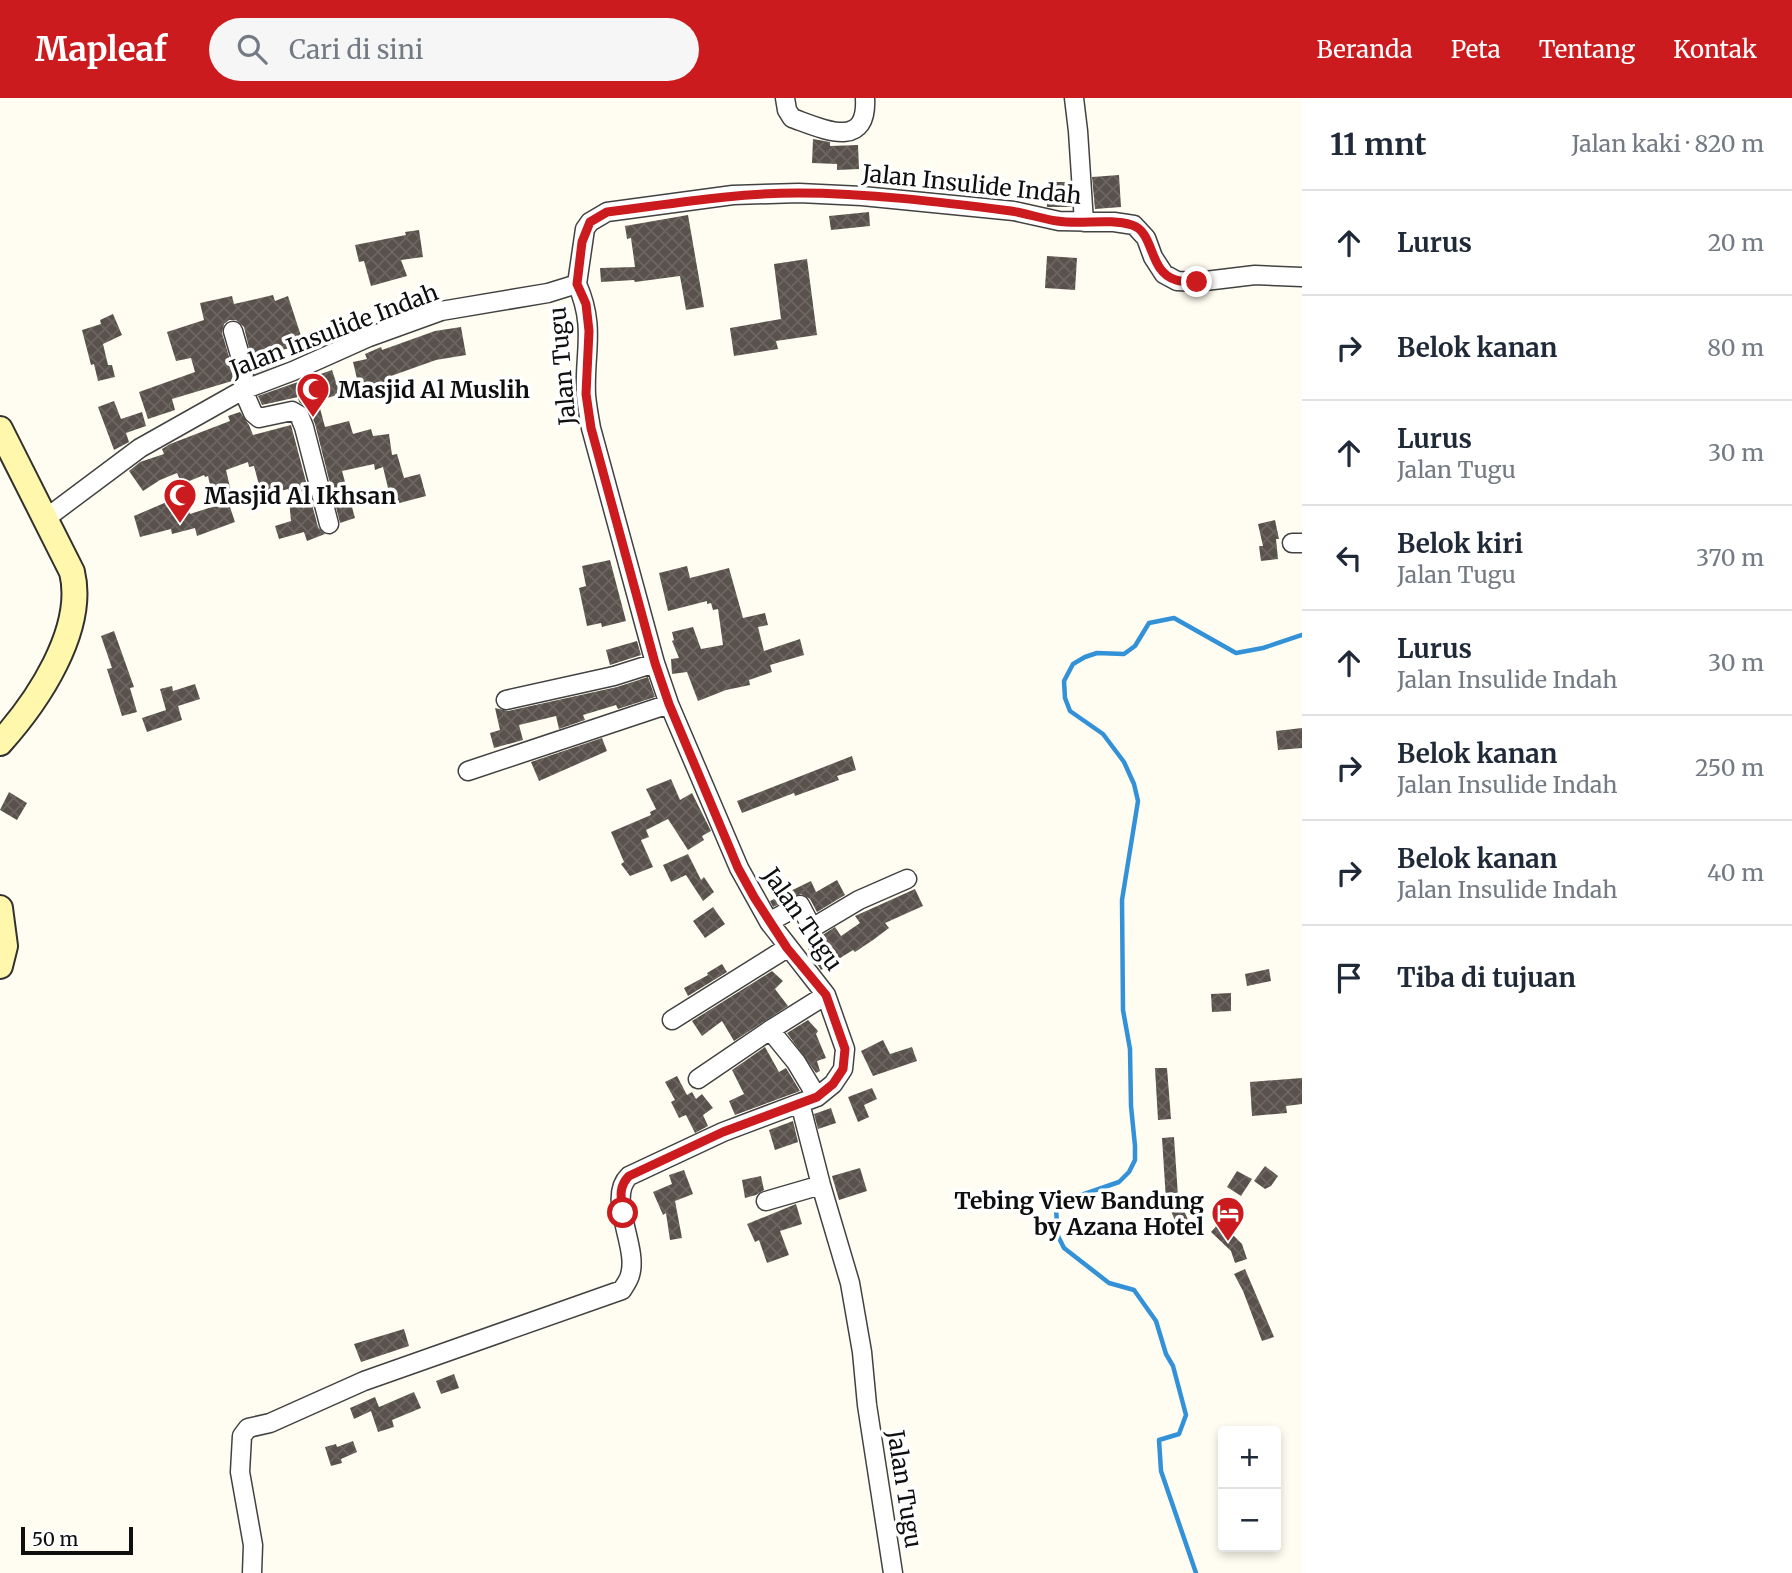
<!DOCTYPE html>
<html lang="id">
<head>
<meta charset="utf-8">
<style>
	:root { --surface:#fff; --page:#f6f6f7; --text:#1f2937; --muted:#747a83; --line:#e0e1e3; --accent:#cb1b1e }
	body { margin:0; font-family:Merriweather,serif; background:var(--page); color:var(--text) }
	.controls { position:absolute; right:21px; bottom:21px; display:grid; overflow:hidden; border-radius:7px; box-shadow:0 4px 10px #0003 }
	.controls button { width:63px; height:63px; display:grid; place-items:center; padding:0; border:0; border-bottom:2px solid var(--line); background:var(--surface); color:var(--text); font:35px sans-serif }
	.scale { position:absolute; left:21px; bottom:18px; width:112px; box-sizing:border-box; padding-left:7px; border:4px solid #0f0f0f; border-top:0; font-size:19px; line-height:24px; white-space:nowrap; color:#0f0f0f; -webkit-text-stroke:5px #fff; paint-order:stroke }
	.stop { position:absolute; width:21px; height:21px; margin:-16px; border:5px solid #cb1b1e; border-radius:50%; background:#fff }
	.stop.end { background:#cb1b1e; border-color:#fff; box-shadow:0 2px 7px #0008 }
	.list { margin:0; padding:0; list-style:none }
	h2 { display:flex; justify-content:space-between; align-items:center; height:91px; margin:0; padding:0 28px; font-size:30px }
	h2 small { font-size:23px; font-weight:400; color:var(--muted) }
	.list li { display:grid; grid-template-columns:46px 1fr auto; gap:21px; align-items:center; box-sizing:border-box; height:105px; padding:0 28px; border-top:2px solid var(--line) }
	.list b { display:block; font-size:26px; white-space:nowrap }
	.list p { margin:0; font-size:23px; white-space:nowrap; color:var(--muted) }
	.list em { font-size:23px; font-style:normal; color:var(--muted) }
	.icon { flex:none; width:38px; height:38px; fill:none; stroke:currentColor; stroke-width:2; stroke-linecap:round; stroke-linejoin:round }
	.map { position:relative; flex:none; width:1302px; height:1475px; overflow:hidden }
	header { display:flex; align-items:center; gap:42px; box-sizing:border-box; height:98px; padding:0 35px; background:var(--accent); color:#fff }
	header strong { font-size:33px }
	nav { display:flex; gap:38px; margin-inline-start:auto; font-size:24px }
	.search { width:490px; height:63px; background:var(--page); display:flex; align-items:center; gap:18px; box-sizing:border-box; padding:0 24px; border-radius:38px; color:var(--muted); font-size:26px }
	main { display:flex }
	aside { flex:1; background:var(--surface) }
	.map>svg:first-child { display:block }
	.lines { fill:none; stroke-linecap:round; stroke-linejoin:round }
	.stream { stroke:#3391d8; stroke-width:4.5 }
	.building { fill:url(#building-cross-hatch) }
	.minor-casing { stroke:#424242; stroke-width:21 }
	.secondary-casing { stroke:#313131; stroke-width:28 }
	.minor { stroke:#fff; stroke-width:18 }
	.secondary { stroke:#fff8ac; stroke-width:24 }
	.route { stroke:#cb1b1e; stroke-width:9 }
	.labels { text-anchor:middle; dominant-baseline:central; stroke-width:7; stroke-linejoin:round; paint-order:stroke }
	.street-label { font-size:23px; fill:#0f0f0f; stroke:#fff }
	.poi-label { font-size:23px; font-weight:bold; fill:#0f0f0f; stroke:#fff; text-anchor:start }
</style>
</head>
<body>
<header>
<strong>Mapleaf</strong>
<div class="search"><svg class="icon" aria-label="search" viewBox="0 0 24 24"><circle cx="10" cy="10" r="6"/><path d="M15 15l6 6"/></svg>Cari di sini</div>
<nav><a>Beranda</a><a>Peta</a><a>Tentang</a><a>Kontak</a></nav>
</header>
<main>
<div class="map">
<svg width="1302" height="1475" viewBox="0 0 1302 1475">
	<defs>
		<pattern id="building-cross-hatch" width="8" height="8" patternUnits="userSpaceOnUse" patternTransform="scale(1.75)"><rect width="8" height="8" fill="#59514b"/><path d="M0 0l8 8M0 8l8-8" fill="none" stroke="#6c6561"/></pattern>
	</defs>
	<rect width="100%" height="100%" fill="#fffdf1"/>
	<g class="lines">
		<path class="stream" d="M1196 1475 1161 1373 1159 1342 1179 1336 1186 1317 1173 1268 1166 1256 1156 1223 1134 1192 1109 1185 1064 1150 1058 1138 1056 1111 1067 1102 1119 1084 1129 1074 1135 1062V1048L1131 1008 1130 951 1123 912 1122 802 1138 703 1134 686 1124 664 1103 636 1070 613 1065 600 1064 583 1073 566 1085 559 1097 555 1124 556 1135 548 1149 525 1174 520 1236 555 1263 550 1302 537"/>
	</g>
	<path class="building" d="M813 41 830 44V48L858 47 859 71 837 72V66L812 65Z
		M1119 77 1121 109 1095 111 1092 79Z
		M1046 84H1070L1072 109H1047Z
		M869 114 870 128 831 132 829 118Z
		M688 117 704 209 686 212 680 178 635 184 634 182 601 184 600 170 635 169 631 140 627 141 625 128Z
		M419 132 423 159 401 162 407 178 371 188 364 163 359 164 355 147 406 137 405 134Z
		M1047 158 1077 160 1075 192 1045 190Z
		M807 161 817 237 776 243 778 251 734 258 730 230 781 221 774 166Z
		M273 197 275 203 288 198 304 247 272 254 276 267 255 275 244 229 236 222H229L224 226 222 235 233 272 232 283 172 301 175 312 148 321 139 294 195 274 191 260 176 263 167 234 204 222 200 205 232 198 234 206Z
		M113 216 122 237 103 246 108 267H112L115 279 98 283 94 266 91 267 82 232 101 226 100 222Z
		M331 228 335 242 317 249 312 235Z
		M461 229 466 257 436 262 391 278 395 290 362 302 353 264 367 261 365 256 381 249 382 252 435 233Z
		M332 272 340 296 318 303 325 329 349 323 353 336 371 331 373 338 389 336 392 357 397 356 404 380 420 376 426 398 392 407 383 369 375 372 374 366 342 373 355 420 340 425 315 326 309 312 299 304 298 299 262 307 258 298Z
		M114 303 121 321 142 314 146 328 126 335 129 344 114 352 98 309Z
		M240 314 249 327 253 337 291 327 318 429 325 436 307 443 304 434 279 441 275 428 291 423 288 391 262 398 254 368 249 369 248 364 226 372 233 402 228 403 235 424 197 438 195 430 172 436 171 431 140 439 134 418 183 397 190 416 215 408 208 378 205 379 204 377 182 386 177 375 160 382 143 393 129 373 140 364 164 356 162 351 170 346 230 323 228 318Z
		M1275 422 1279 441H1276L1278 461 1261 463 1259 448H1263L1258 426Z
		M610 462 626 523 602 529 601 525 587 528 579 490 586 488 582 468Z
		M687 468 690 480 729 470 743 520 765 515 768 527 758 529 764 553 800 541 804 557 770 567 772 574 749 582 750 587 726 592 698 603 687 574 672 576 671 561 679 560 672 543 674 542 672 534 693 529 701 551 723 547 718 511 713 512 711 505 707 506V503L668 513 659 475Z
		M114 533 134 589 130 590 137 614 122 618 107 571 112 570 101 538Z
		M637 543 641 557 610 567 606 552Z
		M648 579 655 599 618 611 616 607 583 617 585 622 559 631 556 618 519 627 523 642 494 650 490 635 500 632 495 610 508 613 617 589Z
		M195 586 200 601 178 608 182 622 147 634 142 620 166 612 160 591 172 588 173 593Z
		M1302 630V650L1278 652 1276 633Z
		M602 640 607 653 539 683 531 664Z
		M852 658 856 672 837 678 839 682 795 698 794 695 742 715 737 703Z
		M671 681 680 702 692 695 711 733 702 738 704 742 688 752 668 721 646 732 649 739 641 742 653 769 630 778 621 766 624 764 611 734 651 717 650 714 656 711 646 691Z
		M9 694 27 705 17 722 0 712Z
		M688 756 701 782 704 779 714 794 703 803 686 777 671 784 663 767Z
		M837 782 845 797 817 814 810 801 801 796 773 809 770 803 811 783 816 794Z
		M915 791 923 808 885 825 889 830 873 842 855 854 853 852 821 872 808 851 823 842 821 838 835 829 841 838 860 825 855 818Z
		M713 809 725 826 705 840 693 823Z
		M722 866 727 874 688 898 684 890 708 877 707 875Z
		M1269 871 1271 883 1247 888 1245 876Z
		M772 873 783 883 775 891 788 908 734 943 722 923 702 938 692 923Z
		M1231 895V913L1212 914 1211 896Z
		M808 922 818 933 816 936 826 960 817 963 820 973 816 975 787 935Z
		M883 942 890 956 912 949 917 963 873 978 861 953Z
		M765 949 779 974 786 970 800 993 735 1017 729 1003 744 996 732 972Z
		M1155 970H1167L1171 1021 1158 1022Z
		M677 978 687 997 692 994 696 1001 702 996 713 1010 703 1017 708 1028 695 1035 686 1017 679 1020 671 1004 675 1002 665 984Z
		M1302 980V1006L1286 1008 1287 1015 1252 1018 1250 984Z
		M872 990 877 1001 864 1007 869 1019 858 1024 848 999Z
		M831 1010 836 1025 818 1031 814 1016Z
		M793 1023 798 1044 775 1052 769 1032Z
		M1174 1039 1178 1098 1188 1122 1177 1127 1166 1102 1162 1040Z
		M1265 1068 1278 1078 1271 1088 1265 1091 1254 1083Z
		M860 1070 867 1093 839 1102 832 1078Z
		M684 1072 693 1096 675 1103 682 1140 670 1142 666 1115 663 1117 653 1094 672 1086 669 1077Z
		M1237 1073 1252 1081 1241 1098 1227 1089Z
		M761 1078 764 1092 756 1097 745 1100 742 1082Z
		M796 1106 802 1126 780 1133 789 1157 767 1165 759 1142 755 1144 747 1126Z
		M1220 1124 1242 1146 1247 1161 1235 1165 1231 1153 1211 1134Z
		M1245 1171 1274 1239 1262 1243 1243 1193 1234 1176Z
		M404 1231 409 1248 361 1264 354 1246Z
		M454 1276 459 1290 441 1296 436 1283Z
		M414 1294 421 1310 392 1322 394 1329 378 1334 371 1313 354 1321 350 1310 375 1299 379 1309Z
		M353 1343 357 1354 341 1361 342 1365 331 1368 325 1349 336 1346 337 1349Z"/>
	<g class="lines">
		<defs>
			<path id="minor" d="M785 0 787 12 792 20C823 31 868 53 865 0
				M1074 0 1078 33 1084 124
				M577 186C596 229 584 254 586 297 587 308 589 319 591 330L655 565 669 606 739 770 769 824 826 897 845 951 843 971 833 986 817 999 800 1005 821 1087 850 1185 862 1254 867 1307 893 1475
				M233 233 244 271 243 292 253 315 259 320 292 313 299 317 304 329 329 426
				M45 421 140 350 243 292 293 273 369 239 441 213 548 195 577 186 585 131 590 124 607 114 733 97 799 95 862 98 1014 113 1059 123 1114 124 1134 127 1146 140 1153 159 1164 176 1177 183 1197 184 1255 177 1302 179
				M1292 445H1302
				M506 602 614 578 655 565
				M468 673 669 606
				M769 824 800 807 812 830 859 802 907 781
				M672 922 787 850
				M770 932 796 964 817 999
				M698 981 770 932 826 897
				M766 1103 821 1087
				M252 1475 253 1447 240 1374 242 1338 248 1330 270 1325 364 1283 622 1192C625 1187 629 1182 630 1177 639 1149 606 1100 629 1078L723 1034 800 1005"/>
			<path id="secondary" d="M0 331 72 474C86 532 37 604 0 645
				M0 810 5 848 0 868"/>
		</defs>
		<use href="#minor" class="minor-casing"/>
		<use href="#secondary" class="secondary-casing"/>
		<use href="#minor" class="minor"/>
		<use href="#secondary" class="secondary"/>
	</g>
	<g class="lines">
		<path class="route" d="M623 1115C621 1100 618 1089 629 1078L723 1034 817 999 833 986 843 971 845 951 826 897 787 850 754 799 738 770 669 606 655 565 591 330 586 296 589 233 586 206 577 186 582 144 590 124 607 114C671 106 734 95 798 95 868 95 941 104 1011 113 1026 115 1042 121 1057 123 1082 127 1108 120 1132 127 1155 134 1148 174 1176 182 1182 184 1191 184 1197 184"/>
	</g>
	<defs>
		<symbol id="mosque-pin" viewBox="-11 -11 22 30"><path d="M0 17L-7.5 6A9.5 9.5 0 1 1 7.5 6Z" fill="#cb1b1e" stroke="#fff"/><path d="M3.5-4.9A6 6 0 1 0 3.5 4.9A5 5 0 1 1 3.5-4.9Z" fill="#fff"/></symbol>
		<symbol id="hotel-pin" viewBox="-11 -11 22 30"><path d="M0 17L-7.5 6A9.5 9.5 0 1 1 7.5 6Z" fill="#cb1b1e" stroke="#fff"/><path d="M-6-4.5h1.5V1H6V5H4.5V3h-9V5H-6ZM-4 0a1.8 1.8 0 1 1 3.6 0ZM.5 0V-2.5h3Q6-2.5 6 0Z" fill="#fff"/></symbol>
	</defs>
	<g fill-rule="evenodd">
		<use href="#mosque-pin" x="294" y="272" width="38" height="52"/>
		<use href="#mosque-pin" x="161" y="378" width="38" height="52"/>
		<use href="#hotel-pin" x="1209" y="1096" width="38" height="52"/>
	</g>
	<g class="labels">
		<g class="street-label">
			<text transform="translate(972 86) rotate(6)">Jalan Insulide Indah</text>
			<text transform="translate(334 232) rotate(-21)">Jalan Insulide Indah</text>
			<text transform="translate(562 268) rotate(-95)">Jalan Tugu</text>
			<text transform="translate(803 821) rotate(55)">Jalan Tugu</text>
			<text transform="translate(905 1391) rotate(81)">Jalan Tugu</text>
		</g>
		<g class="poi-label">
			<text x="338" y="291">Masjid Al Muslih</text>
			<text x="204" y="397">Masjid Al Ikhsan</text>
			<text x="1204" y="1102" text-anchor="end">Tebing View Bandung<tspan x="1204" dy="26">by Azana Hotel</tspan></text>
		</g>
	</g>
</svg>
<div class="controls">
<button>+</button>
<button>−</button>
</div>
<div class="scale">50 m</div>
<div class="stop" style="left:623px;top:1115px"></div>
<div class="stop end" style="left:1197px;top:184px"></div>
</div>
<aside>
<h2>11 mnt<small>Jalan kaki · 820 m</small></h2>
<ul class="list">
<li><svg class="icon" aria-label="ahead" viewBox="0 0 24 24"><path d="M12 20V5M6 11l6-6 6 6"/></svg><div><b>Lurus</b></div><em>20 m</em></li>
<li><svg class="icon" aria-label="right" viewBox="0 0 24 24"><path d="M7 20v-9h11M14 6l5 5-5 5"/></svg><div><b>Belok kanan</b></div><em>80 m</em></li>
<li><svg class="icon" aria-label="ahead" viewBox="0 0 24 24"><path d="M12 20V5M6 11l6-6 6 6"/></svg><div><b>Lurus</b><p>Jalan Tugu</p></div><em>30 m</em></li>
<li><svg class="icon" aria-label="left" viewBox="0 0 24 24"><path d="M17 20v-9H6M10 6l-5 5 5 5"/></svg><div><b>Belok kiri</b><p>Jalan Tugu</p></div><em>370 m</em></li>
<li><svg class="icon" aria-label="ahead" viewBox="0 0 24 24"><path d="M12 20V5M6 11l6-6 6 6"/></svg><div><b>Lurus</b><p>Jalan Insulide Indah</p></div><em>30 m</em></li>
<li><svg class="icon" aria-label="right" viewBox="0 0 24 24"><path d="M7 20v-9h11M14 6l5 5-5 5"/></svg><div><b>Belok kanan</b><p>Jalan Insulide Indah</p></div><em>250 m</em></li>
<li><svg class="icon" aria-label="right" viewBox="0 0 24 24"><path d="M7 20v-9h11M14 6l5 5-5 5"/></svg><div><b>Belok kanan</b><p>Jalan Insulide Indah</p></div><em>40 m</em></li>
<li><svg class="icon" aria-label="arrive" viewBox="0 0 24 24"><path d="M6 21V4h12l-3 4 3 4H6"/></svg><div><b>Tiba di tujuan</b></div></li>
</ul>
</aside>
</main>
</body>
</html>
